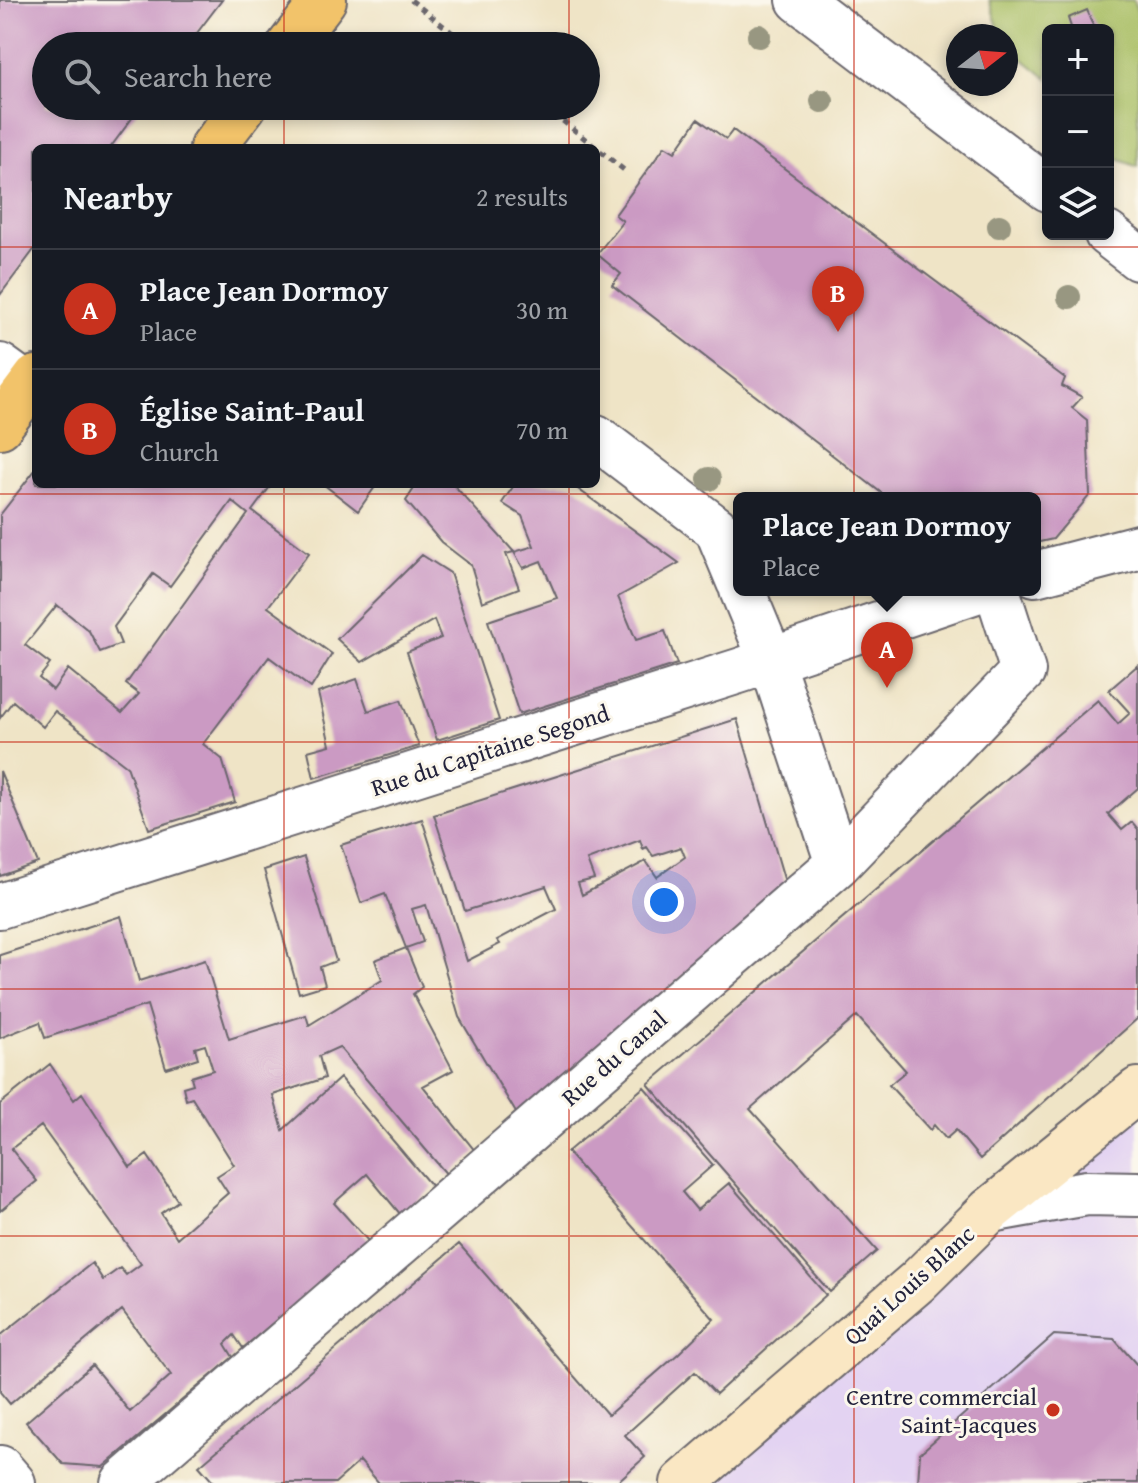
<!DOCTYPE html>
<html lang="en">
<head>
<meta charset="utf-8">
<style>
	:root { --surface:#171b24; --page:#242831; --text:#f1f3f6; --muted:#9ea1a6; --line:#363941; --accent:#c8321e }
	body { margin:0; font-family:"Gentium Book Plus",serif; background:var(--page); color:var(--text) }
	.controls { position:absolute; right:24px; top:24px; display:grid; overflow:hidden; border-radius:12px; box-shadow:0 4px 12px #0003 }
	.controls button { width:72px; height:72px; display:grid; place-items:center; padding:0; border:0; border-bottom:2px solid var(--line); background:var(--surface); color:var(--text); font:40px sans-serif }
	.compass { position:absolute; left:946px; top:24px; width:72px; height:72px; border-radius:50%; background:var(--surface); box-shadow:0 4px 12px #0003; rotate:73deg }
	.you { position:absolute; left:664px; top:902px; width:28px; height:28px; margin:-20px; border:6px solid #fff; border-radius:50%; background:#1a73e8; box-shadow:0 0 0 12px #1a73e833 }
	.badge { display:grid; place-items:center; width:52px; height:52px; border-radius:50%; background:var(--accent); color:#fff; font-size:26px; font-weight:700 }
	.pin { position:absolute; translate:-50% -66px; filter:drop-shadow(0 2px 4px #0008) }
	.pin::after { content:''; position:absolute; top:42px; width:28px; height:24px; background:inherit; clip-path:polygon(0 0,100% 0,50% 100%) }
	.popup { position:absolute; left:733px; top:492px; width:308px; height:104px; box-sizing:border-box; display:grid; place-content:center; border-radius:12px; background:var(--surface); filter:drop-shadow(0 2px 6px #0005); font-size:26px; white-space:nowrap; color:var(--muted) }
	.popup b { font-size:30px; color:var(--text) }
	.popup::after { content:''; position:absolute; left:50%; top:100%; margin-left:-16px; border:16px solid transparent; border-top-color:var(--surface) }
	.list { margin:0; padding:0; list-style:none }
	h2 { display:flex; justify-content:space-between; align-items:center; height:104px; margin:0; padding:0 32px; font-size:34px }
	h2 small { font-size:26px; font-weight:400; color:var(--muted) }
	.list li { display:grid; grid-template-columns:52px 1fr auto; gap:24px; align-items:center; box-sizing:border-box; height:120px; padding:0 32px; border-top:2px solid var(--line) }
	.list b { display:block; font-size:30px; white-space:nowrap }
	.list p { margin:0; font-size:26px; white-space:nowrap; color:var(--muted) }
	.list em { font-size:26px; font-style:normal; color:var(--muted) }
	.icon { flex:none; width:44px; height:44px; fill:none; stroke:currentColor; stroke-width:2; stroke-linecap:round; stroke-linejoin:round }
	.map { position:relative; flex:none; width:1138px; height:1483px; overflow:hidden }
	.search { position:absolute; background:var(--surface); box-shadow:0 4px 12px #0003; left:32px; top:32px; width:568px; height:88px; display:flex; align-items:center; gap:20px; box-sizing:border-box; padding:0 28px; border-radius:44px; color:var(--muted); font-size:30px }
	.panel { position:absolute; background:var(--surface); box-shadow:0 4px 12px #0003; left:32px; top:144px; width:568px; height:344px; border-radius:12px }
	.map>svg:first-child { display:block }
	.built { fill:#e3d3f2 }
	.green { fill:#a7bd62; stroke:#64704e; stroke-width:2 }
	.building { fill:#cb9ac3; fill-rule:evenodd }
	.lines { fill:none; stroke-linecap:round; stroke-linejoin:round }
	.minor-casing { stroke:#6a666c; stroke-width:48 }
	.secondary-casing { stroke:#6a666c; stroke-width:48 }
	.primary-casing { stroke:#6a666c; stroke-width:48 }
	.path { stroke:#6a666c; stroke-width:5; stroke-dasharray:6 6; stroke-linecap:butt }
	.minor { stroke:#fff; stroke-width:44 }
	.secondary { stroke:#fae7c3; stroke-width:44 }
	.primary { stroke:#f2c36a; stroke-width:44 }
	.tree { fill:#989781 }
	.grid { fill:none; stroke:#c8321e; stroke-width:2; stroke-opacity:0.55 }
	.poi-dot { fill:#c8321e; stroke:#fbf7ec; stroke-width:3 }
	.labels { text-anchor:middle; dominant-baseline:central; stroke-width:6; stroke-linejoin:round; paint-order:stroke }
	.street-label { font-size:24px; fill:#22223b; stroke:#fbf7ec }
	.poi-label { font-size:24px; fill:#22223b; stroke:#fbf7ec; text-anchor:end }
</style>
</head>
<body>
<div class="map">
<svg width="1138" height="1483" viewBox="0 0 1138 1483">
	<rect width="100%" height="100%" fill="#fbf7ec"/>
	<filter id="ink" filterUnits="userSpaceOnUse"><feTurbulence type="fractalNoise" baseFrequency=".0125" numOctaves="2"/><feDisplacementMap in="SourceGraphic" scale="16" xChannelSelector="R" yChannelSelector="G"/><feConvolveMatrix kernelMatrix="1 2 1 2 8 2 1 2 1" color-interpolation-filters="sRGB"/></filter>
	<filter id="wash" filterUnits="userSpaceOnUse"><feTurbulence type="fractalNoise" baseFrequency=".006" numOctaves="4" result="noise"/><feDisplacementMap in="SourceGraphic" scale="32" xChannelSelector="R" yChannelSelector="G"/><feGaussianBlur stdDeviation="1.8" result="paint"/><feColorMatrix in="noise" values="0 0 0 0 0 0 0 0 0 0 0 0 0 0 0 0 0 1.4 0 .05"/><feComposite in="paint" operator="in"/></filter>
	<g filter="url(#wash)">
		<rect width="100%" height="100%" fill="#efe4c6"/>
		<path class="built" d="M1138 1104V1483H697Z"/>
		<path class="green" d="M989 0H1133L1138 12V167L1117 159 1108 147V30H1048V79L1006 45V36H1001Z"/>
		<g id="blocks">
			<path class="building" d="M0 0H222L187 46H46V106H141L110 148H36V247L0 295Z
				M1087 10 1096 30H1072L1068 18Z
				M698 119 726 139 733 130 1065 378 1062 386 1082 397 1072 408 1087 420 1090 495 1053 539 1035 543V498H888L612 285 621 274 597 254 623 221 615 215 665 146 675 152Z
				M36 469V484H272L252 511 309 553 268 607 332 654 311 688 269 657 203 744 222 759 235 802 149 829 127 766 55 711 43 727 13 701 0 718V515ZM232 501 248 514 126 684 139 694 122 713 68 669 53 690 39 678 50 664 25 645 57 605 89 631 100 652 121 644 114 627 153 574 170 586Z
				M323 484H377L358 511Z
				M417 484H453L514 552 506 554 519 588 482 602 471 565 441 542 406 501Z
				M515 484H571L679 563 618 597 636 640 665 631 677 664 519 714 488 621 557 598 541 561 523 568 514 552 534 546 522 516 502 503Z
				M422 555 450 573 499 720 437 740 407 652 441 638 434 620 362 662 337 639Z
				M1138 665V788L1108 814 1122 830 1132 822 1138 829V1018L980 1159 956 1130 946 1139 934 1125 930 1130 889 1085 906 1071 857 1016 814 1053 750 1109 877 1251 830 1292 648 1084 1098 700 1118 724 1130 713 1109 690Z
				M357 679 368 711 401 700 419 746 314 778 308 751 330 745 318 693Z
				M737 719 787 889 518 1116 459 1017 426 905 412 909 423 942 406 948 385 894 361 903 341 845 422 819 467 961 500 944 497 940 556 909 546 886 465 911 434 815ZM640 840 643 849 647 847 653 856 681 847 685 857 657 877 646 861 582 895 578 883 594 879 587 860Z
				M0 771 38 863 0 876Z
				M304 857 336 961 320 967 325 985 299 993 264 870Z
				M121 916 139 981 205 960 229 1039 306 1015 309 1025 382 980 375 960 406 948 422 987 413 994 453 1070 423 1086 476 1152 448 1176 339 1047 319 1056 325 1078 273 1095 283 1130 340 1078 433 1188 401 1215 367 1174 334 1203 369 1242 243 1348 234 1335 225 1344 233 1357 103 1467 63 1464 26 1422 92 1365 130 1412 171 1375 122 1310 10 1404 0 1392V1336L92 1263 103 1280 120 1268 126 1275 141 1264 41 1126 11 1149 37 1181 0 1211V1104L50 1064 74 1100 82 1093 130 1167 147 1155 178 1201 161 1213 177 1238 228 1193 217 1176 234 1165 192 1098 186 1100 183 1087 193 1084 191 1077 213 1070 205 1045 195 1048 198 1058 166 1068 147 1005 45 1038 40 1022 0 1038V955Z
				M644 1087 713 1165 682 1192 697 1210 729 1183 826 1295 716 1394 695 1372 625 1435 645 1457 616 1483H379L360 1461 335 1483H214L199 1466 459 1244 608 1415 678 1354 714 1319 567 1152Z
				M1054 1335 1114 1339 1138 1366V1483H918L920 1453Z"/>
		</g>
	</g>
	<g filter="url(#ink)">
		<use href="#blocks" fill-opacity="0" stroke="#6a666c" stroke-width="2"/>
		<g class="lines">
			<defs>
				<path id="minor" d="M799 0 1048 189
					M1107 234 1138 258
					M0 366 29 387
					M596 437 717 529 739 582
					M1035 574 1138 547
					M742 590 771 660 838 864
					M0 906 742 670 979 590
					M990 1210 1087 1193 1138 1194
					M0 1468 13 1483
					M123 1483 838 864 1023 671 997 590"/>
				<path id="secondary" d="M683 1483 917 1282 990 1210 1138 1090"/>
				<path id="primary" d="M289 46 324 0
					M212 148 244 106
					M0 426 36 378"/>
			</defs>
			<use href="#minor" class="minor-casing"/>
			<use href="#secondary" class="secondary-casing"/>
			<use href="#primary" class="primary-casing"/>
			<path class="path" d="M411 0 469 46
				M544 106 624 170"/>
			<use href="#minor" class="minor"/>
			<use href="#secondary" class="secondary"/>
			<use href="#primary" class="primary"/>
		</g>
		<g class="tree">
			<circle cx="759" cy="36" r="12"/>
			<circle cx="822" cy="101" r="12"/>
			<circle cx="999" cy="226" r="12"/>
			<circle cx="1069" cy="297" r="12"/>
			<circle cx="709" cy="479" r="12"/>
		</g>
	</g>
	<path class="grid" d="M284 0V46M569 0V46M854 0V1483M284 106V148M569 106V148M0 247H36M596 247H1138M284 484V1483M569 484V1483M0 494H1138M0 742H1138M0 989H1138M0 1236H1138"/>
	<circle class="poi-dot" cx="1053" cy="1410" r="8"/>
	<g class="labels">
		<g class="street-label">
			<text transform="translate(490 750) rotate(-18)">Rue du Capitaine Segond</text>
			<text transform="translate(614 1058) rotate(-41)">Rue du Canal</text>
			<text transform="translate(909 1285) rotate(-42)">Quai Louis Blanc</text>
		</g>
		<g class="poi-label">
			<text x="1037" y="1396">Centre commercial<tspan x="1037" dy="28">Saint-Jacques</tspan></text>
		</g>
	</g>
</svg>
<div class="controls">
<button>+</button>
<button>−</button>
<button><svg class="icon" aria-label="layers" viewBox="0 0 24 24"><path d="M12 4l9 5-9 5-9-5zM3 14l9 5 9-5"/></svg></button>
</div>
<svg class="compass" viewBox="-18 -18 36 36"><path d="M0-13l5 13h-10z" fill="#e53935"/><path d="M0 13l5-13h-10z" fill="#9ea1a6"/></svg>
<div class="you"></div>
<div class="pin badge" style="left:887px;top:688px">A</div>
<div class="popup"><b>Place Jean Dormoy</b>Place</div>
<div class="pin badge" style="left:838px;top:332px">B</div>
<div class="search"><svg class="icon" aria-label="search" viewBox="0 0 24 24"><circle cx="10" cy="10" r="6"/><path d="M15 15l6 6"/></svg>Search here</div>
<section class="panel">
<h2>Nearby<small>2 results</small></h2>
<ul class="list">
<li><span class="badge">A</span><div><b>Place Jean Dormoy</b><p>Place</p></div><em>30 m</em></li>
<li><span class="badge">B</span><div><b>Église Saint-Paul</b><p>Church</p></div><em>70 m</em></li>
</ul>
</section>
</div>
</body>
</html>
